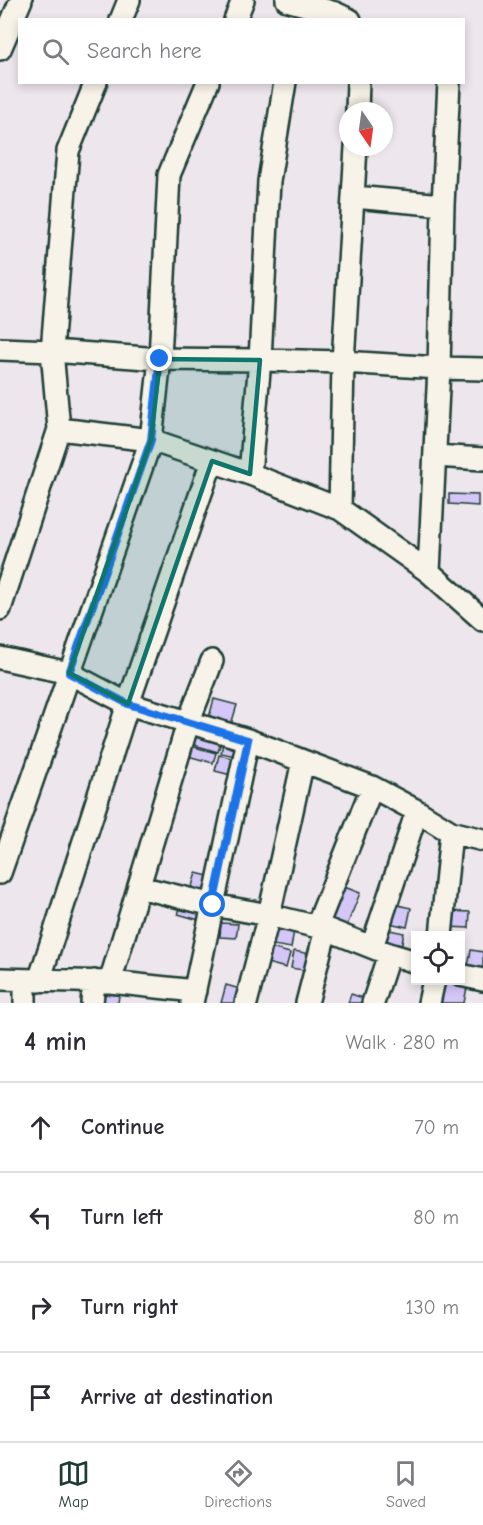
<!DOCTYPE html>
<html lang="en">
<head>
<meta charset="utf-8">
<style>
	:root { --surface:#fff; --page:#f7f7f7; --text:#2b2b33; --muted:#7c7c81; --line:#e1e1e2; --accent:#1f3d34 }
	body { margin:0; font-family:"Comic Neue",sans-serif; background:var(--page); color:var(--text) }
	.controls { position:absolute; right:18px; bottom:18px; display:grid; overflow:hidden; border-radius:0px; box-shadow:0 3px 9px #0003 }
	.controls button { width:54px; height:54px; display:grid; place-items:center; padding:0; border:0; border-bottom:2px solid var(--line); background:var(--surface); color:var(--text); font:30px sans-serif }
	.compass { position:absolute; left:339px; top:102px; width:54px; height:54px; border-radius:50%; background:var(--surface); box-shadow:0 3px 9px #0003; rotate:167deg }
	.stop { position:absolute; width:18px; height:18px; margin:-14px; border:4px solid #1a73e8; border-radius:50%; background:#fff }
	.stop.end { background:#1a73e8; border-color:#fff; box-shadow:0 2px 6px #0008 }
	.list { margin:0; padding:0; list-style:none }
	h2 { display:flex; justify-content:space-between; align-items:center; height:78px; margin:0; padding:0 24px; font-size:26px }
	h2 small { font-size:20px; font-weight:400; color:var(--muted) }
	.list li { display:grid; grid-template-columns:39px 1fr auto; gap:18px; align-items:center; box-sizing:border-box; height:90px; padding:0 24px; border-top:2px solid var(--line) }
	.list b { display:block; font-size:22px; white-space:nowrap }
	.list em { font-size:20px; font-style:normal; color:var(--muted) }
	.icon { flex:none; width:33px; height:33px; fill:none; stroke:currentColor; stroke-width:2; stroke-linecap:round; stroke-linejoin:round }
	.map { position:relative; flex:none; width:483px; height:1003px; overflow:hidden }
	.search { position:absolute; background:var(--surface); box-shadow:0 3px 9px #0003; left:18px; right:18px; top:18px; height:66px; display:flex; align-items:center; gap:15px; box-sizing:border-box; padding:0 21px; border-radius:0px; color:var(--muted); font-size:22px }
	.sheet { height:438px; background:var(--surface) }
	nav { display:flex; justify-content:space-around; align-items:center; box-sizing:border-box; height:84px; border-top:2px solid var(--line); background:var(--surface); font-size:16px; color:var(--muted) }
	nav a { display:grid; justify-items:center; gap:3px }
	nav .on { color:var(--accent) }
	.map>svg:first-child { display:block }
	.building { fill:#d5c6f8; stroke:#1f3d34; stroke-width:1.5 }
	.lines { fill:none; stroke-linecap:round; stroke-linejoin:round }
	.minor-casing { stroke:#1f3d34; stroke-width:26 }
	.minor { stroke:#f7f3e8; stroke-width:21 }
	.route { stroke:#1a73e8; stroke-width:8 }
	.marked { fill:#0f766e; fill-opacity:0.2; stroke:#0f766e; stroke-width:4.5; stroke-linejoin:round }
</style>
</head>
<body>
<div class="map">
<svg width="483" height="1003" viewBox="0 0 483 1003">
	<rect width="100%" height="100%" fill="#ede6ed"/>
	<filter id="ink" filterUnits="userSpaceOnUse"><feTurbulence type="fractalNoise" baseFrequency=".0167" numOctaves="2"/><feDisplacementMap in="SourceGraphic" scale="12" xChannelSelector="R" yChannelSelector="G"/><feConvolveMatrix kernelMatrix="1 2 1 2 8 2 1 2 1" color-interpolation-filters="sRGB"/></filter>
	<g filter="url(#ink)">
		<path class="building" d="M449 494 478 495V506L449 504Z
			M214 699 237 705 229 731 207 725Z
			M195 731 222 738 218 752 191 744Z
			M224 738 243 742 240 757 221 753Z
			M191 746 216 753 213 763 188 756Z
			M219 755 239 760 235 776 215 771Z
			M196 873 216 878 209 901 189 896Z
			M342 886 360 893 346 928 327 920Z
			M389 903 411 908 407 927 385 922Z
			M181 906 202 911 199 920 178 914Z
			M448 911 470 912 469 928 447 927Z
			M221 923 238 924 236 938 220 937Z
			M270 925 294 930 291 948 267 944Z
			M385 929 404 933 401 947 382 943Z
			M267 947 290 953 286 968 263 962Z
			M471 950 483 952V969L468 966Z
			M294 951 311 954 308 971 291 968Z
			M444 983 467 987 464 1003H440Z
			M226 985 247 991 243 1003H221Z
			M98 994 119 995 118 1003H98Z
			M351 994 366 999 364 1003H348Z"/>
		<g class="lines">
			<defs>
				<path id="minor" d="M287 0 335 13 350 20
					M121 20 129 0
					M235 20 243 0
					M0 49 21 0
					M357 111 358 82
					M354 197 443 205
					M0 349 52 351 160 359 260 360 343 362 439 368 483 369
					M59 429 151 440 250 474 340 509 429 572 483 620
					M435 456 483 459
					M250 474 260 360 269 181 285 82
					M340 509 343 362 356 147
					M429 572 439 368 443 205 449 82
					M0 609 59 429 52 351 68 151 96 82
					M0 658 69 673 128 704 248 740 303 761 372 787 417 811 451 832 483 840
					M0 873 151 440 160 359 169 175 208 82
					M139 887 213 905 269 915 326 929 389 954 416 962
					M317 926 372 787
					M441 936 451 832
					M372 947 417 811
					M460 975 483 980
					M0 979 110 982 195 991
					M39 981 128 704 212 461
					M110 982 188 723 212 661
					M25 1003V980
					M92 1003 94 981
					M192 1003 248 740
					M246 1003 269 915 303 761
					M307 1003 326 929
					M373 1003 389 954
					M429 1003 434 980"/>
			</defs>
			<use href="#minor" class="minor-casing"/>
			<use href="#minor" class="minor"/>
		</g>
	</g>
	<g class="lines" filter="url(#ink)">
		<path class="route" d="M160 359 151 440 69 673 128 704 248 740 213 905"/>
	</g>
	<path class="marked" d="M160 359 260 360 250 474 212 461 128 704 69 673 151 440Z"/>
</svg>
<div class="controls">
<button><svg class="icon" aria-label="locate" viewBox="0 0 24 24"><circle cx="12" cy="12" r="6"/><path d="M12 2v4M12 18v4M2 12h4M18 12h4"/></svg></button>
</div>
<svg class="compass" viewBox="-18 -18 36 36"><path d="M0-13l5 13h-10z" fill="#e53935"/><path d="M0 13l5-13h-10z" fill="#7c7c81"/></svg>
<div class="stop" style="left:213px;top:905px"></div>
<div class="stop end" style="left:160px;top:359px"></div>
<div class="search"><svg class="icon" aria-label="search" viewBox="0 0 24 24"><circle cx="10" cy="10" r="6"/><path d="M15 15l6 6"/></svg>Search here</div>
</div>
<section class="sheet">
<h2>4 min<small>Walk · 280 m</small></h2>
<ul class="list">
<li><svg class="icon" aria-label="ahead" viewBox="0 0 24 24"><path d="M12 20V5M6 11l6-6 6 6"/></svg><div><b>Continue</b></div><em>70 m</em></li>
<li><svg class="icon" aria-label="left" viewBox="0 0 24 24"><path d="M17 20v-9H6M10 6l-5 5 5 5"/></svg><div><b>Turn left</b></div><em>80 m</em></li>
<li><svg class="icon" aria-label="right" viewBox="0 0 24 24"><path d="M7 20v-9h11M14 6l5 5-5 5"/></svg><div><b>Turn right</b></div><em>130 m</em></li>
<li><svg class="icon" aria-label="arrive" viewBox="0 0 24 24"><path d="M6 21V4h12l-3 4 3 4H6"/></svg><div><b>Arrive at destination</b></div></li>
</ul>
</section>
<nav>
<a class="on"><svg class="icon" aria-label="map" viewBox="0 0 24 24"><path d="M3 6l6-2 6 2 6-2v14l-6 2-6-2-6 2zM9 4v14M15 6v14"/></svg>Map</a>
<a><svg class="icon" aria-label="directions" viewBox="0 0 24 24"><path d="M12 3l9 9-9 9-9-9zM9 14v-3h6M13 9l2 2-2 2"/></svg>Directions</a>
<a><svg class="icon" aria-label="saved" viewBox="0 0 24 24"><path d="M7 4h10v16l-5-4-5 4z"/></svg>Saved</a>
</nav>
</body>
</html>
